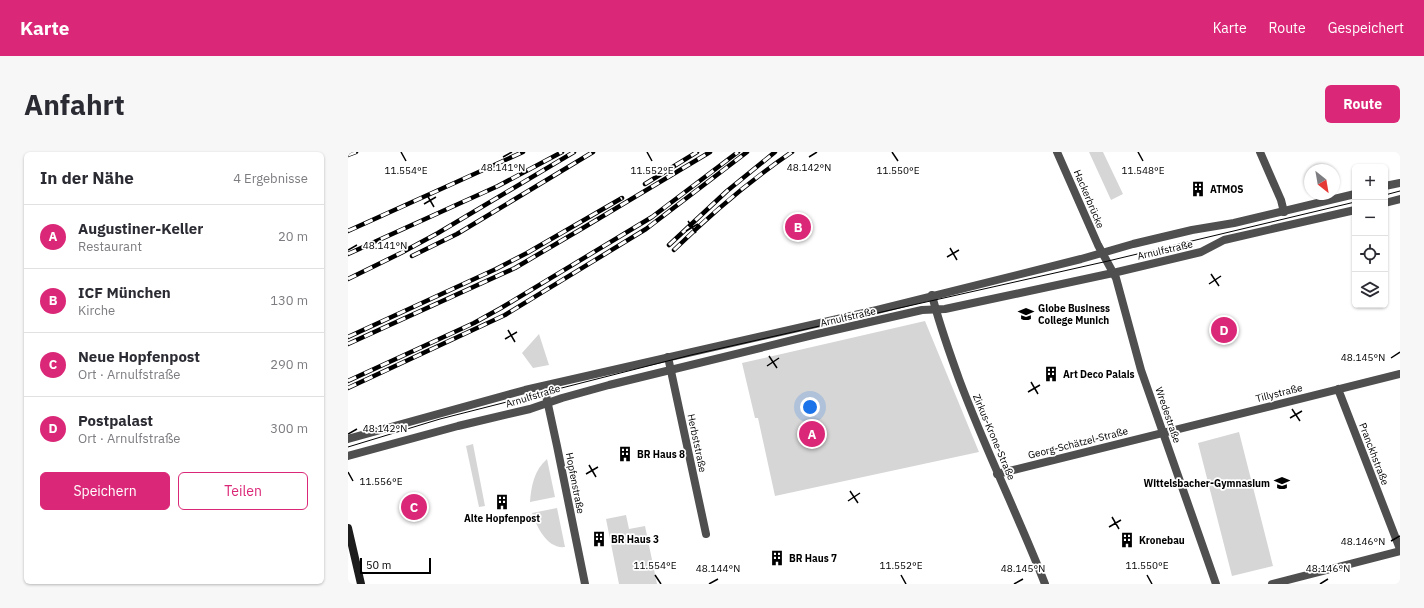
<!DOCTYPE html>
<html lang="de">
<head>
<meta charset="utf-8">
<style>
	:root { --surface:#fff; --page:#f7f7f7; --text:#2b2b33; --muted:#7c7c81; --line:#e1e1e2; --accent:#db2777 }
	body { margin:0; font-family:"IBM Plex Sans",sans-serif; background:var(--page); color:var(--text) }
	.controls { position:absolute; right:12px; top:12px; display:grid; overflow:hidden; border-radius:6px; box-shadow:0 1px 3px #0004 }
	.controls button { width:36px; height:36px; display:grid; place-items:center; padding:0; border:0; border-bottom:1px solid var(--line); background:var(--surface); color:var(--text); font:20px sans-serif }
	.compass { position:absolute; left:956px; top:12px; width:36px; height:36px; border-radius:50%; background:var(--surface); box-shadow:0 1px 3px #0004; rotate:149deg }
	.scale { position:absolute; left:12px; bottom:10px; width:71px; box-sizing:border-box; padding-left:4px; border:2px solid #000; border-top:0; font-size:11px; line-height:14px; white-space:nowrap; color:#000; -webkit-text-stroke:3px #fff; paint-order:stroke }
	.you { position:absolute; left:462px; top:255px; width:14px; height:14px; margin:-10px; border:3px solid #fff; border-radius:50%; background:#1a73e8; box-shadow:0 0 0 6px #1a73e833 }
	.badge { display:grid; place-items:center; width:26px; height:26px; border-radius:50%; background:var(--accent); color:#fff; font-size:13px; font-weight:700 }
	.pin { position:absolute; translate:-50% -50%; border:2px solid #fff; box-shadow:0 1px 4px #0006 }
	.list { margin:0; padding:0; list-style:none }
	h2 { display:flex; justify-content:space-between; align-items:center; height:52px; margin:0; padding:0 16px; font-size:17px }
	h2 small { font-size:13px; font-weight:400; color:var(--muted) }
	.list li { display:grid; grid-template-columns:26px 1fr auto; gap:12px; align-items:center; box-sizing:border-box; height:64px; padding:0 16px; border-top:1px solid var(--line) }
	.list b { display:block; font-size:15px; white-space:nowrap }
	.list p { margin:0; font-size:13px; white-space:nowrap; color:var(--muted) }
	.list em { font-size:13px; font-style:normal; color:var(--muted) }
	.actions { display:flex; gap:8px; padding:12px 16px }
	.actions a { flex:1; padding:9px 0; border:1px solid var(--accent); border-radius:6px; text-align:center; font-size:14px; color:var(--accent) }
	.actions .main { background:var(--accent); color:#fff }
	.icon { flex:none; width:22px; height:22px; fill:none; stroke:currentColor; stroke-width:2; stroke-linecap:round; stroke-linejoin:round }
	.map { position:relative; flex:none; width:1052px; height:432px; overflow:hidden; border-radius:6px }
	header { display:flex; align-items:center; gap:24px; box-sizing:border-box; height:56px; padding:0 20px; background:var(--accent); color:#fff }
	header strong { font-size:19px }
	nav { display:flex; gap:22px; margin-inline-start:auto; font-size:14px }
	.intro { display:flex; align-items:center; justify-content:space-between; box-sizing:border-box; height:96px; padding:0 24px }
	h1 { margin:0; font-size:28px }
	.button { padding:10px 18px; border-radius:6px; background:var(--accent); color:#fff; font-size:14px; font-weight:700 }
	main { display:flex; gap:24px; padding:0 24px }
	aside { flex:1; background:var(--surface); border-radius:6px; box-shadow:0 1px 3px #0004 }
	.map>svg:first-child { display:block }
	.green { fill:#d6d6d6 }
	.lines { fill:none; stroke-linecap:round; stroke-linejoin:round }
	.minor { stroke:#4f4f4f; stroke-width:8 }
	.tertiary { stroke:#4f4f4f; stroke-width:8 }
	.secondary { stroke:#1c1c1c; stroke-width:8 }
	.tram { stroke:#000; stroke-width:1 }
	.rail-casing { stroke:#000; stroke-width:4.5 }
	.rail { stroke:#fff; stroke-width:3; stroke-dasharray:9; stroke-linecap:butt }
	.ticks { fill:none; stroke:#000; stroke-width:1.5 }
	.labels { text-anchor:middle; dominant-baseline:central; stroke-width:3.5; stroke-linejoin:round; paint-order:stroke }
	.poi-label { font-size:10px; font-weight:bold; fill:#000; stroke:#fff; text-anchor:start }
	.street-label { font-size:10px; fill:#000; stroke:#fff }
	.ticks-label { font-size:10px; text-anchor:middle; fill:#000; stroke:#fff; stroke-width:3.5; stroke-linejoin:round; paint-order:stroke }
</style>
</head>
<body>
<header>
<strong>Karte</strong>
<nav><a>Karte</a><a>Route</a><a>Gespeichert</a></nav>
</header>
<div class="intro"><h1>Anfahrt</h1><a class="button">Route</a></div>
<main>
<aside>
<h2>In der Nähe<small>4 Ergebnisse</small></h2>
<ul class="list">
<li><span class="badge">A</span><div><b>Augustiner-Keller</b><p>Restaurant</p></div><em>20 m</em></li>
<li><span class="badge">B</span><div><b>ICF München</b><p>Kirche</p></div><em>130 m</em></li>
<li><span class="badge">C</span><div><b>Neue Hopfenpost</b><p>Ort · Arnulfstraße</p></div><em>290 m</em></li>
<li><span class="badge">D</span><div><b>Postpalast</b><p>Ort · Arnulfstraße</p></div><em>300 m</em></li>
</ul>
<div class="actions"><a class="main">Speichern</a><a>Teilen</a></div>
</aside>
<div class="map">
<svg width="1052" height="432" viewBox="0 0 1052 432">
	<rect width="100%" height="100%" fill="#fff"/>
	<path class="green" d="M741 0H755L775 42 763 48Z
		M577 169 631 300 427 344 410 266H407L394 211Z
		M191 182 201 213 185 216 174 201Z
		M891 280 925 414 884 424 850 291Z
		M125 292 137 354 131 355 118 294Z
		M199 307 207 345 182 350C183 335 186 318 199 307Z
		M209 356 217 395C199 397 189 375 184 361Z
		M278 363 281 377 297 374 309 432H271L258 367Z"/>
	<g class="lines">
		<path class="minor" d="M912 0 933 48 936 60
			M584 143C591 172 601 199 611 227 637 297 670 363 697 432
			M320 205 358 382
			M196 234 209 294 237 432
			M990 237 1052 397
			M649 322 1052 222
			M924 432 1052 399"/>
		<path class="tertiary" d="M709 0 750 93 768 126 793 218 868 432
			M1037 34 1052 31
			M1037 51 1052 47
			M0 287 177 238 529 158 733 107 785 92 844 78 886 71 1007 42
			M0 304 110 274 182 257 214 246 261 233 465 183 574 158 597 157 765 121 853 100 876 88 1007 58"/>
		<path class="secondary" d="M0 376 13 432"/>
		<path class="tram" d="M1037 43 1052 39
			M0 295 92 267 343 203 760 109 1007 50"/>
		<defs>
			<path id="rail" d="M0 3 8 0
				M297 32 349 0
				M0 79 175 0
				M321 93 379 39 427 0
				M326 98C363 62 401 29 444 0
				M0 102 150 34 214 0
				M64 104 109 82 245 0
				M0 127 53 101 90 81 226 0
				M0 185 148 117 179 101 274 46
				M0 192 167 116 235 76 362 0
				M0 229 126 171 153 156 304 65 390 0
				M0 236 157 163 298 77 399 0"/>
		</defs>
		<use href="#rail" class="rail-casing"/>
		<use href="#rail" class="rail"/>
	</g>
	<path class="ticks" d="M53 0 58 9M299 0 304 9M544 0 550 9M790 0 795 9M155 5 164 0M461 5 469 0M79 43 86 55M76 52 88 45M340 69 348 81M338 79 350 72M602 96 609 108M0 98 9 93M599 105 611 98M863 122 871 134M861 132 873 124M160 178 167 190M157 187 169 180M421 204 429 216M1043 206 1052 200M419 214 431 206M683 230 690 242M680 240 692 233M944 257 952 269M942 266 954 259M0 282 9 277M241 313 248 325M0 320 5 329M238 322 250 315M502 339 510 351M500 349 512 341M764 365 771 377M761 375 773 368M1043 389 1052 384M307 423 313 432M553 423 558 432M799 423 804 432M361 432 370 427M666 432 675 427M972 432 980 427"/>
	<defs>
		<symbol id="building-bare" viewBox="-9 -9 18 18"><path d="M-4-6H4V6H1V3H-1V6H-4ZM-2.5-4.3h1.7v1.8h-1.7ZM.8-4.3h1.7v1.8H.8ZM-2.5-1h1.7V.8h-1.7ZM.8-1h1.7V.8H.8Z" fill="#000" stroke="#fff" stroke-width="2.5" paint-order="stroke"/></symbol>
		<symbol id="university-bare" viewBox="-9 -9 18 18"><path d="M0-5L7-2L0 1L-7-2ZM-4 1L0 2.5L4 1V4Q0 6-4 4Z" fill="#000" stroke="#fff" stroke-width="2.5" paint-order="stroke"/></symbol>
		<symbol id="school-bare" viewBox="-9 -9 18 18"><path d="M0-5L7-2L0 1L-7-2ZM-4 1L0 2.5L4 1V4Q0 6-4 4Z" fill="#000" stroke="#fff" stroke-width="2.5" paint-order="stroke"/></symbol>
	</defs>
	<g fill-rule="evenodd">
		<use href="#building-bare" x="839" y="26" width="22" height="22"/>
		<use href="#university-bare" x="667" y="151" width="22" height="22"/>
		<use href="#building-bare" x="692" y="211" width="22" height="22"/>
		<use href="#building-bare" x="266" y="291" width="22" height="22"/>
		<use href="#school-bare" x="923" y="320" width="22" height="22"/>
		<use href="#building-bare" x="143" y="339" width="22" height="22"/>
		<use href="#building-bare" x="240" y="376" width="22" height="22"/>
		<use href="#building-bare" x="768" y="377" width="22" height="22"/>
		<use href="#building-bare" x="418" y="395" width="22" height="22"/>
	</g>
	<g class="labels">
		<g class="poi-label">
			<text x="862" y="37">ATMOS</text>
			<text x="690" y="156">Globe Business<tspan x="690" dy="12">College Munich</tspan></text>
			<text x="715" y="222">Art Deco Palais</text>
			<text x="289" y="302">BR Haus 8</text>
			<text x="922" y="331" text-anchor="end">Wittelsbacher-Gymnasium</text>
			<text x="154" y="366" text-anchor="middle">Alte Hopfenpost</text>
			<text x="263" y="387">BR Haus 3</text>
			<text x="791" y="388">Kronebau</text>
			<text x="441" y="406">BR Haus 7</text>
		</g>
		<g class="street-label">
			<text transform="translate(741 47) rotate(67)">Hackerbrücke</text>
			<text transform="translate(817 98) rotate(-13)">Arnulfstraße</text>
			<text transform="translate(500 165) rotate(-13)">Arnulfstraße</text>
			<text transform="translate(931 241) rotate(-14)">Tillystraße</text>
			<text transform="translate(185 244) rotate(-17)">Arnulfstraße</text>
			<text transform="translate(820 263) rotate(71)">Wredestraße</text>
			<text transform="translate(646 285) rotate(67)">Zirkus-Krone-Straße</text>
			<text transform="translate(349 291) rotate(78)">Herbststraße</text>
			<text transform="translate(730 291) rotate(-14)">Georg-Schätzel-Straße</text>
			<text transform="translate(1026 302) rotate(69)">Pranckhstraße</text>
			<text transform="translate(227 331) rotate(79)">Hopfenstraße</text>
		</g>
	</g>
	<g class="ticks-label">
		<text x="155" y="19">48.141°N</text>
		<text x="461" y="19">48.142°N</text>
		<text x="58" y="22">11.554°E</text>
		<text x="304" y="22">11.552°E</text>
		<text x="550" y="22">11.550°E</text>
		<text x="795" y="22">11.548°E</text>
		<text x="37" y="97">48.141°N</text>
		<text x="1015" y="209">48.145°N</text>
		<text x="37" y="280">48.142°N</text>
		<text x="33" y="333">11.556°E</text>
		<text x="1015" y="393">48.146°N</text>
		<text x="307" y="417">11.554°E</text>
		<text x="553" y="417">11.552°E</text>
		<text x="799" y="417">11.550°E</text>
		<text x="370" y="420">48.144°N</text>
		<text x="675" y="420">48.145°N</text>
		<text x="980" y="420">48.146°N</text>
	</g>
</svg>
<div class="controls">
<button>+</button>
<button>−</button>
<button><svg class="icon" aria-label="locate" viewBox="0 0 24 24"><circle cx="12" cy="12" r="6"/><path d="M12 2v4M12 18v4M2 12h4M18 12h4"/></svg></button>
<button><svg class="icon" aria-label="layers" viewBox="0 0 24 24"><path d="M12 4l9 5-9 5-9-5zM3 14l9 5 9-5"/></svg></button>
</div>
<svg class="compass" viewBox="-18 -18 36 36"><path d="M0-13l5 13h-10z" fill="#e53935"/><path d="M0 13l5-13h-10z" fill="#7c7c81"/></svg>
<div class="scale">50 m</div>
<div class="you"></div>
<div class="pin badge" style="left:464px;top:282px">A</div>
<div class="pin badge" style="left:450px;top:75px">B</div>
<div class="pin badge" style="left:66px;top:355px">C</div>
<div class="pin badge" style="left:876px;top:178px">D</div>
</div>
</main>
</body>
</html>
